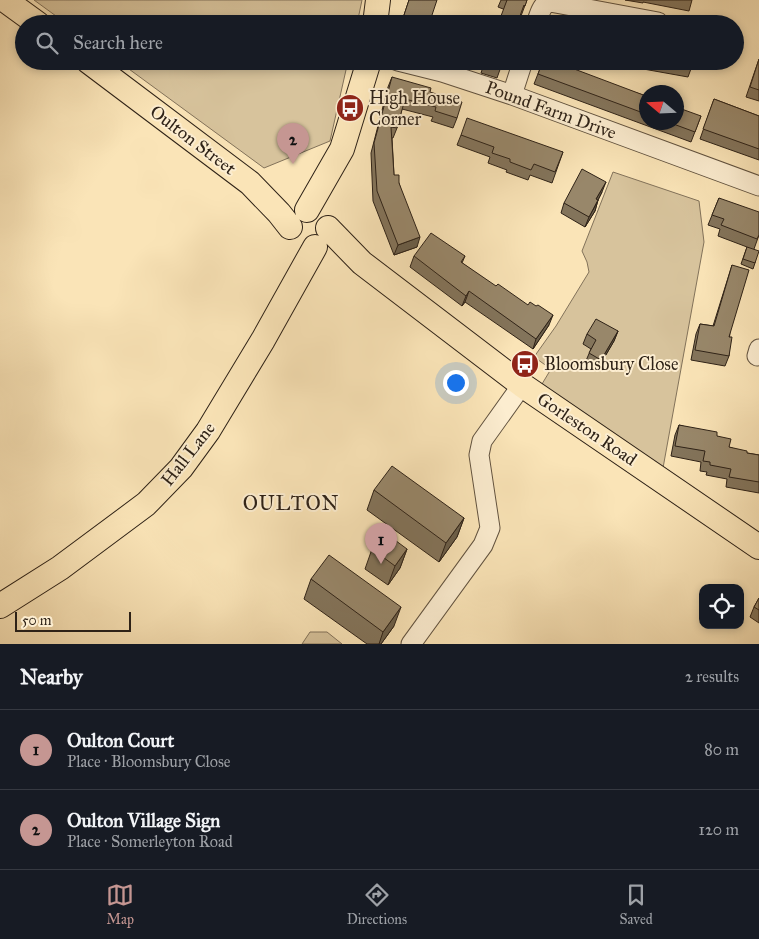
<!DOCTYPE html>
<html lang="en">
<head>
<meta charset="utf-8">
<style>
	:root { --surface:#171b24; --page:#242831; --text:#f1f3f6; --muted:#9ea1a6; --line:#363941; --accent:#c59692 }
	body { margin:0; font-family:"IM FELL Great Primer",serif; background:var(--page); color:var(--text) }
	.controls { position:absolute; right:15px; bottom:15px; display:grid; overflow:hidden; border-radius:10px; box-shadow:0 2px 8px #0003 }
	.controls button { width:45px; height:45px; display:grid; place-items:center; padding:0; border:0; border-bottom:1px solid var(--line); background:var(--surface); color:var(--text); font:25px sans-serif }
	.compass { position:absolute; left:639px; top:85px; width:45px; height:45px; border-radius:50%; background:var(--surface); box-shadow:0 2px 8px #0003; rotate:289deg }
	.scale { position:absolute; left:15px; bottom:12px; width:116px; box-sizing:border-box; padding-left:5px; border:2px solid #2e2217; border-top:0; font-size:14px; line-height:18px; white-space:nowrap; color:#2e2217; -webkit-text-stroke:4px #fcedd0; paint-order:stroke }
	.you { position:absolute; left:455px; top:382px; width:18px; height:18px; margin:-12px; border:4px solid #fff; border-radius:50%; background:#1a73e8; box-shadow:0 0 0 8px #1a73e833 }
	.badge { display:grid; place-items:center; width:32px; height:32px; border-radius:50%; background:var(--accent); color:#111; font-size:16px; font-weight:700 }
	.pin { position:absolute; translate:-50% -41px; filter:drop-shadow(0 1px 2px #0008) }
	.pin::after { content:''; position:absolute; top:26px; width:18px; height:15px; background:inherit; clip-path:polygon(0 0,100% 0,50% 100%) }
	.list { margin:0; padding:0; list-style:none }
	h2 { display:flex; justify-content:space-between; align-items:center; height:65px; margin:0; padding:0 20px; font-size:21px }
	h2 small { font-size:16px; font-weight:400; color:var(--muted) }
	.list li { display:grid; grid-template-columns:32px 1fr auto; gap:15px; align-items:center; box-sizing:border-box; height:80px; padding:0 20px; border-top:1px solid var(--line) }
	.list b { display:block; font-size:19px; white-space:nowrap }
	.list p { margin:0; font-size:16px; white-space:nowrap; color:var(--muted) }
	.list em { font-size:16px; font-style:normal; color:var(--muted) }
	.icon { flex:none; width:28px; height:28px; fill:none; stroke:currentColor; stroke-width:2; stroke-linecap:round; stroke-linejoin:round }
	.map { position:relative; flex:none; width:759px; height:644px; overflow:hidden }
	.search { position:absolute; background:var(--surface); box-shadow:0 2px 8px #0003; left:15px; right:15px; top:15px; height:55px; display:flex; align-items:center; gap:12px; box-sizing:border-box; padding:0 18px; border-radius:28px; color:var(--muted); font-size:19px }
	.sheet { height:225px; background:var(--surface) }
	nav { display:flex; justify-content:space-around; align-items:center; box-sizing:border-box; height:70px; border-top:1px solid var(--line); background:var(--surface); font-size:14px; color:var(--muted) }
	nav a { display:grid; justify-items:center; gap:2px }
	nav .on { color:var(--accent) }
	.map>svg:first-child { display:block }
	.green { fill:#d7c39c; stroke:#82725a }
	.lines { fill:none; stroke-linecap:round; stroke-linejoin:round }
	.minor-casing { stroke:#61523f; stroke-width:21 }
	.major-casing { stroke:#2e2217; stroke-width:26 }
	.minor { stroke:#fcedd0; stroke-width:19 }
	.major { stroke:#fae4b7; stroke-width:24 }
	.wall { fill:#83745b; stroke:#2e2217 }
	.shaded-wall { fill:#6a5e4a; stroke:#2e2217 }
	.building { fill:#98876a; stroke:#2e2217 }
	.labels { text-anchor:middle; dominant-baseline:central; stroke-width:4; stroke-linejoin:round; paint-order:stroke }
	.poi-label { font-size:18px; fill:#2e2217; stroke:#fcedd0; text-anchor:start }
	.street-label { font-size:18px; fill:#2e2217; stroke:#fcedd0 }
	.quarter-label { font-size:20px; letter-spacing:1px; fill:#2e2217; stroke:#fcedd0 }
</style>
</head>
<body>
<div class="map">
<svg width="759" height="644" viewBox="0 0 759 644">
	<rect width="100%" height="100%" fill="#fae4b7"/>
	<filter id="stains"><feTurbulence type="fractalNoise" baseFrequency=".004" numOctaves="4"/><feColorMatrix values="0 0 0 0 .2 0 0 0 0 .09 0 0 0 0 .02 0 0 0 .5 -.17"/></filter>
	<radialGradient id="worn" r=".72"><stop offset=".6" stop-color="#630" stop-opacity="0"/><stop offset="1" stop-color="#630" stop-opacity=".3"/></radialGradient>
	<path class="green" d="M34 0H362L357 24H67Z
		M118 61H348L330 141 264 168Z
		M613 172 699 201 704 242 663 468 542 384 551 369 534 357 556 326 589 272 587 262 582 251Z
		M310 632H327L342 644H302Z"/>
	<g class="lines">
		<defs>
			<path id="minor" d="M536 24C539 16 541 4 550 2L658 22
				M398 61 442 72 512 95 759 186
				M512 95 523 61
				M757 356 759 349
				M411 644 483 545 490 528 479 455 482 441 522 385"/>
			<path id="major" d="M5 0 38 24
				M375 24 378 0
				M88 61 250 183 279 213 290 227
				M307 210 342 149 369 61
				M328 228 362 263 522 385 759 547
				M0 606 60 568 146 504 181 468 208 431 263 340 315 247"/>
		</defs>
		<use href="#minor" class="minor-casing"/>
		<use href="#major" class="major-casing"/>
		<use href="#minor" class="minor"/>
		<use href="#major" class="major"/>
	</g>
	<path class="wall" d="M409 0 429 24H401Z
		M501 0H527L521 16 498 7Z
		M625 0H692L689 11 643 2V3Z
		M759 59V101L746 97Z
		M485 61H503L497 78 481 73Z
		M543 61 646 96V122H676L701 116 691 142 534 84Z
		M622 61H697L695 66H692L688 77 621 65Z
		M392 77 457 118 453 128 431 121 433 117 402 109 397 128 393 138H392L394 175 399 183 417 247 394 255 373 201 371 153 388 87Z
		M714 99 759 116V160L700 139Z
		M461 135 563 152 552 183 530 175 528 180 506 172 507 170 488 163 490 157 457 145Z
		M602 192 598 200 595 211 585 227 561 213 564 203Z
		M719 198 759 235 754 249 755 263 753 269 741 264 747 247 718 236 720 229 708 225Z
		M414 256H465L462 263 549 325 533 349 465 302 462 306 410 267Z
		M732 265 729 356 725 366 691 360 696 334 700 324 713 326Z
		M618 331 614 341 597 370 585 363 591 349 583 344 587 334Z
		M679 425 717 436 729 447 747 453 759 455V493L726 487 727 479 706 475 707 472 700 471 701 462 671 456 675 435Z
		M374 490 464 518 457 537 439 562 367 510Z
		M372 549H407L400 568 388 585 365 569Z
		M311 579 394 626 381 644H367L304 599Z
		M759 598V623L750 617 754 607Z"/>
	<path class="shaded-wall" d="M606 182 602 192 593 210 596 199Z
		M598 200 595 211 585 227 589 217Z
		M420 237 417 247 394 255 398 245Z
		M469 291 465 302 462 306 466 296Z
		M553 315 549 325 533 349 536 339Z
		M618 331 614 341 597 370 601 360Z
		M464 518 457 537 439 562 446 543Z
		M407 549 400 568 388 585 395 566Z
		M401 607 394 626 381 644H379L383 632Z"/>
	<path class="building" d="M409 0H437L429 24 404 15Z
		M507 0H527L525 6 524 5 517 24H498Z
		M682 17 706 22V24H681Z
		M439 21 446 24H438Z
		M759 59V90L750 87Z
		M485 61H503L501 68 484 63Z
		M543 61H553L646 96V114L538 74Z
		M658 61H693L692 68Z
		M392 77 431 88 430 92 462 102 457 118 435 111 436 107 405 99 397 128 391 127 394 175H399V183L420 237 398 245 377 191 374 143Z
		M714 99 759 116V149L703 129Z
		M676 107 701 116 695 132 668 122H676Z
		M467 118 563 152 555 172 534 164 531 170 510 162V159L492 153 494 147 461 135Z
		M582 169 606 182 596 199 598 200 589 217 564 203Z
		M719 198 759 212V235L757 239 721 225 724 219 712 215Z
		M431 233 465 256 461 262 496 286 498 284 528 305 530 302 536 306 538 305 553 315 536 339 469 291 466 296 414 256Z
		M747 247 759 251 755 263 743 259Z
		M732 265 749 270 729 337H732L729 356 695 350 700 324 714 326Z
		M596 319 618 331 601 360 589 353 596 340 587 334Z
		M679 425 717 432V436L731 439 729 447 747 451V453L759 455V482L729 477 731 469 710 465V462L703 461 705 451 675 446Z
		M392 466 464 518 446 543 374 490Z
		M384 532 407 549 395 566 372 549Z
		M329 555 401 607 383 632 311 579Z
		M759 598V610L754 607Z"/>
	<defs>
		<symbol id="bus-disc" viewBox="-11 -11 22 22"><circle r="9.5" fill="#8f2418" stroke="#fcedd0"/><path d="M-5-6H5V4H4V6H2V4H-2V6H-4V4H-5ZM-3.5-4V0h7V-4ZM-3.5 1.2v1.5H-2V1.2ZM2 1.2v1.5H3.5V1.2Z" fill="#fff"/></symbol>
	</defs>
	<g fill-rule="evenodd">
		<use href="#bus-disc" x="334" y="92" width="32" height="32"/>
		<use href="#bus-disc" x="509" y="348" width="32" height="32"/>
	</g>
	<g class="labels">
		<g class="poi-label">
			<text x="369" y="98">High House<tspan x="369" dy="21">Corner</tspan></text>
			<text x="544" y="364">Bloomsbury Close</text>
		</g>
		<g class="street-label">
			<text transform="translate(551 110) rotate(20)">Pound Farm Drive</text>
			<text transform="translate(193 140) rotate(37)">Oulton Street</text>
			<text transform="translate(587 429) rotate(34)">Gorleston Road</text>
			<text transform="translate(188 454) rotate(-52)">Hall Lane</text>
		</g>
		<g class="quarter-label">
			<text x="291" y="503">OULTON</text>
		</g>
	</g>
	<rect width="100%" height="100%" filter="url(#stains)"/>
	<rect width="100%" height="100%" fill="url(#worn)"/>
</svg>
<div class="controls">
<button><svg class="icon" aria-label="locate" viewBox="0 0 24 24"><circle cx="12" cy="12" r="6"/><path d="M12 2v4M12 18v4M2 12h4M18 12h4"/></svg></button>
</div>
<svg class="compass" viewBox="-18 -18 36 36"><path d="M0-13l5 13h-10z" fill="#e53935"/><path d="M0 13l5-13h-10z" fill="#9ea1a6"/></svg>
<div class="scale">50 m</div>
<div class="you"></div>
<div class="pin badge" style="left:381px;top:564px">1</div>
<div class="pin badge" style="left:293px;top:164px">2</div>
<div class="search"><svg class="icon" aria-label="search" viewBox="0 0 24 24"><circle cx="10" cy="10" r="6"/><path d="M15 15l6 6"/></svg>Search here</div>
</div>
<section class="sheet">
<h2>Nearby<small>2 results</small></h2>
<ul class="list">
<li><span class="badge">1</span><div><b>Oulton Court</b><p>Place · Bloomsbury Close</p></div><em>80 m</em></li>
<li><span class="badge">2</span><div><b>Oulton Village Sign</b><p>Place · Somerleyton Road</p></div><em>120 m</em></li>
</ul>
</section>
<nav>
<a class="on"><svg class="icon" aria-label="map" viewBox="0 0 24 24"><path d="M3 6l6-2 6 2 6-2v14l-6 2-6-2-6 2zM9 4v14M15 6v14"/></svg>Map</a>
<a><svg class="icon" aria-label="directions" viewBox="0 0 24 24"><path d="M12 3l9 9-9 9-9-9zM9 14v-3h6M13 9l2 2-2 2"/></svg>Directions</a>
<a><svg class="icon" aria-label="saved" viewBox="0 0 24 24"><path d="M7 4h10v16l-5-4-5 4z"/></svg>Saved</a>
</nav>
</body>
</html>
